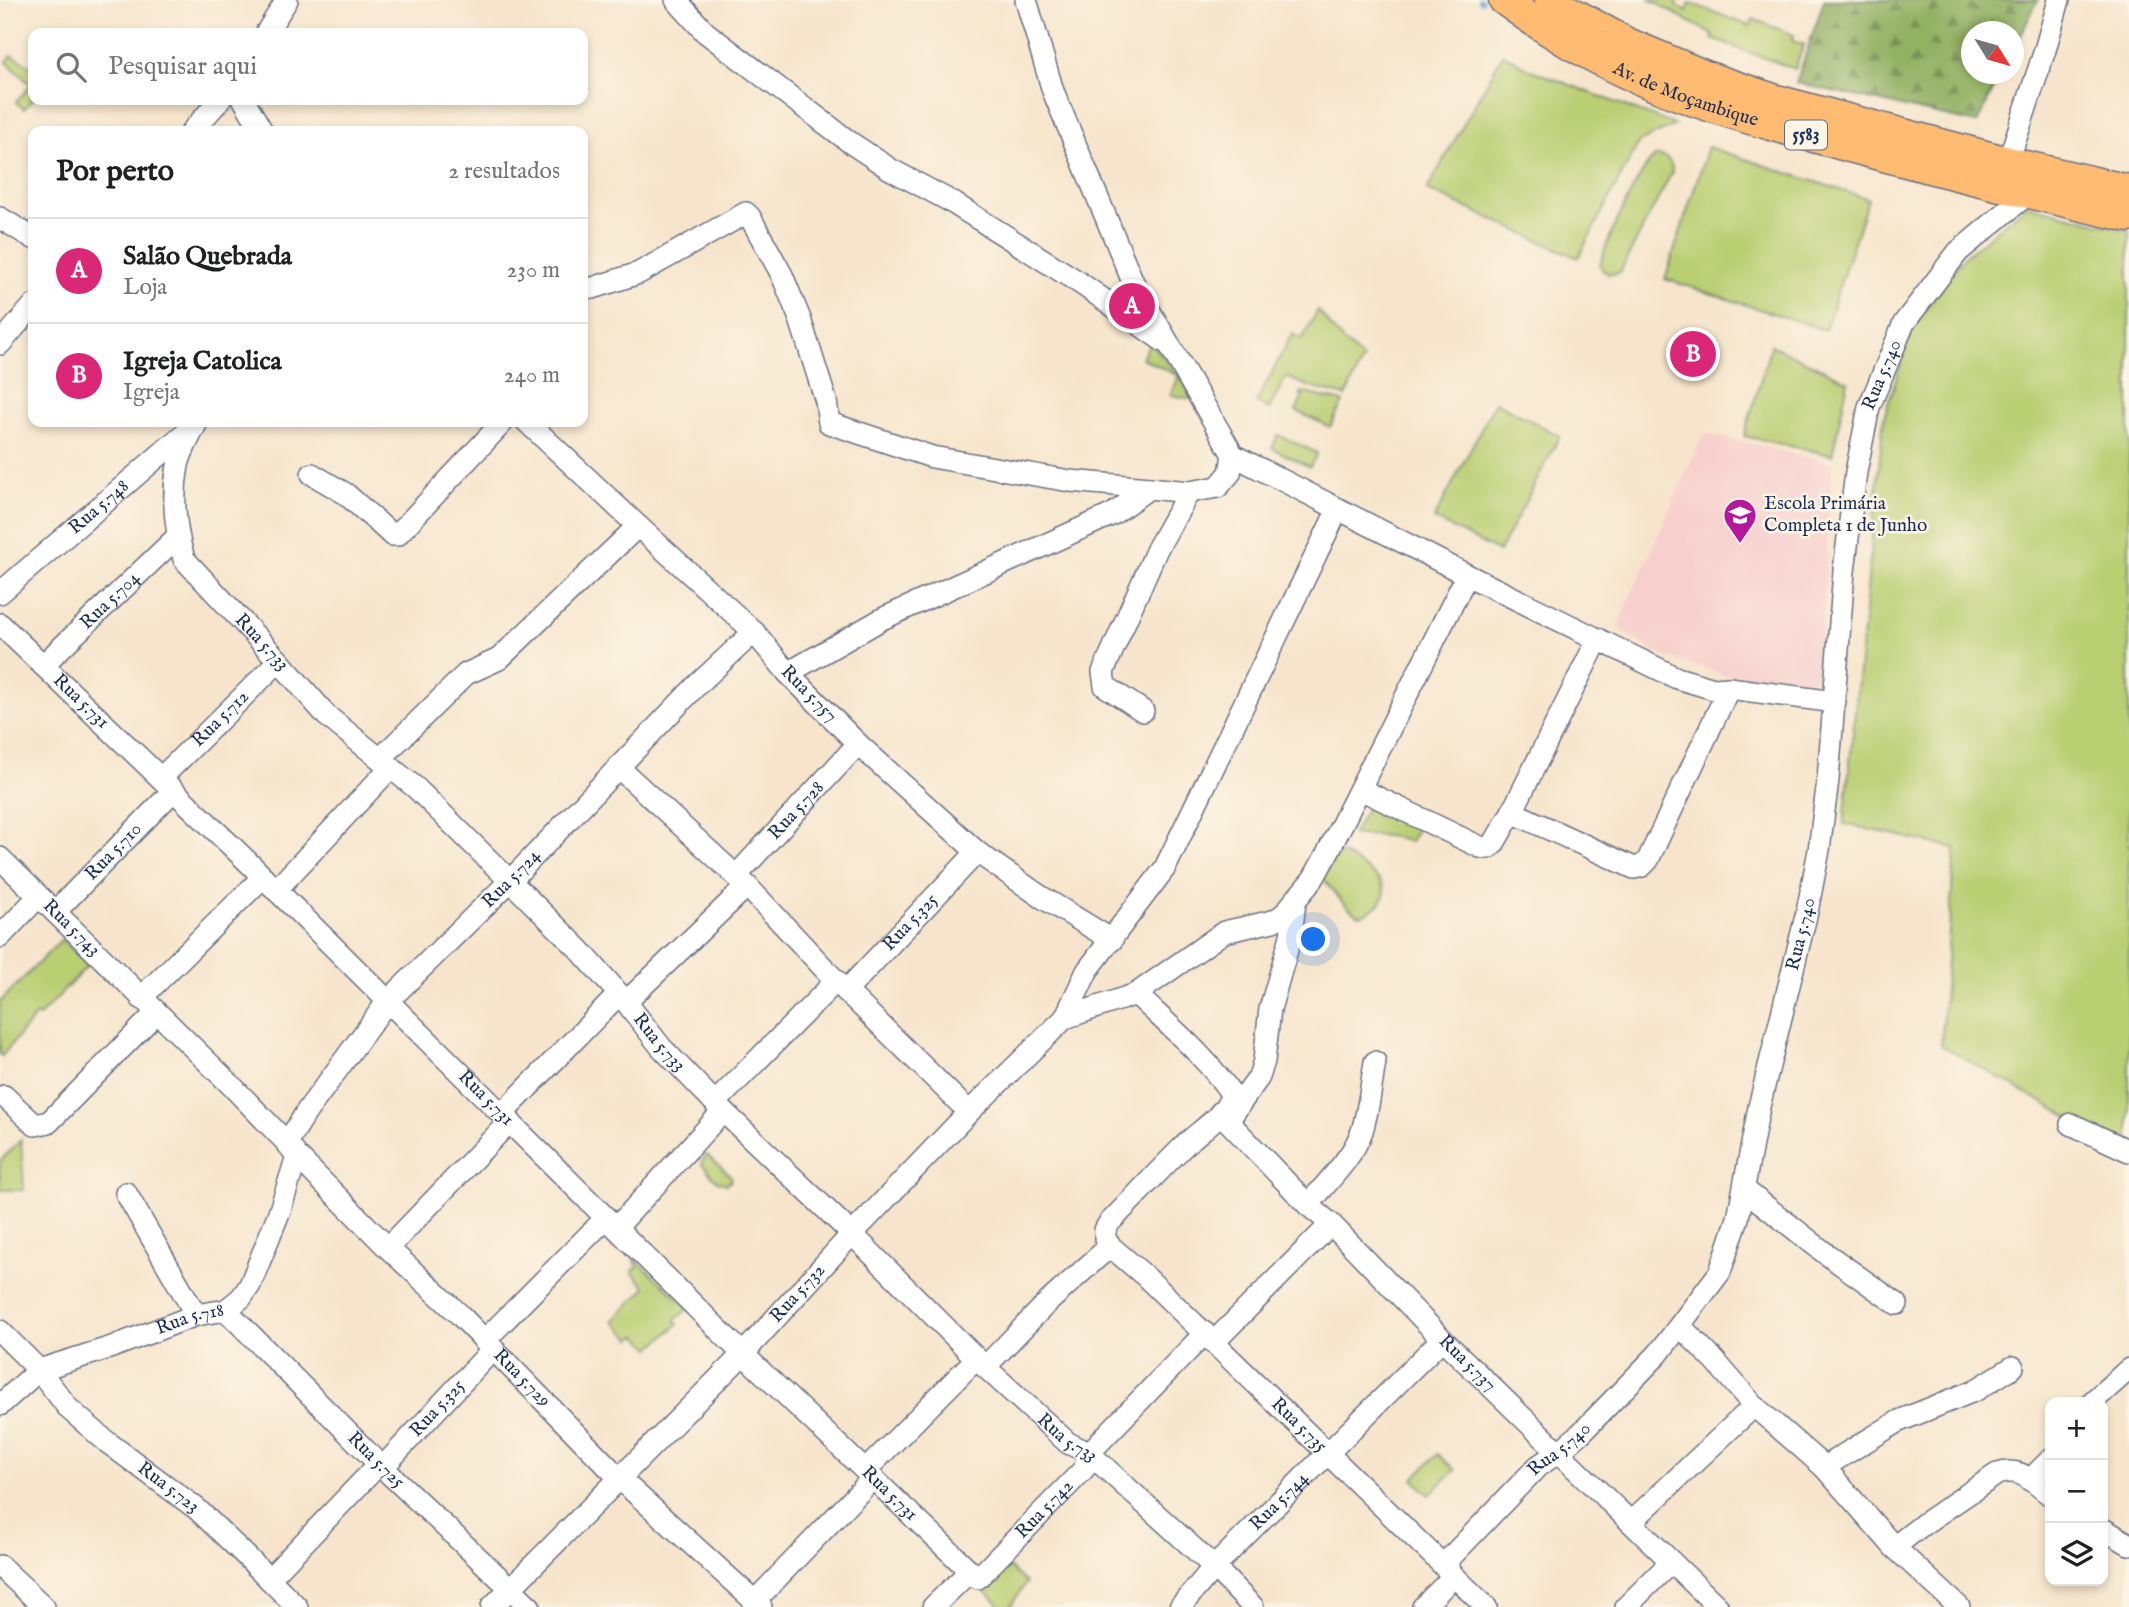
<!DOCTYPE html>
<html lang="pt">
<head>
<meta charset="utf-8">
<style>
	:root { --surface:#fff; --page:#f2f2f2; --text:#202124; --muted:#757577; --line:#e0e0e0; --accent:#db2777 }
	body { margin:0; font-family:"IM FELL English",serif; background:var(--page); color:var(--text) }
	.controls { position:absolute; right:21px; bottom:21px; display:grid; overflow:hidden; border-radius:14px; box-shadow:0 4px 10px #0003 }
	.controls button { width:63px; height:63px; display:grid; place-items:center; padding:0; border:0; border-bottom:2px solid var(--line); background:var(--surface); color:var(--text); font:35px sans-serif }
	.compass { position:absolute; left:1961px; top:21px; width:63px; height:63px; border-radius:50%; background:var(--surface); box-shadow:0 4px 10px #0003; rotate:127deg }
	.you { position:absolute; left:1314px; top:940px; width:24px; height:24px; margin:-18px; border:5px solid #fff; border-radius:50%; background:#1a73e8; box-shadow:0 0 0 10px #1a73e833 }
	.badge { display:grid; place-items:center; width:46px; height:46px; border-radius:50%; background:var(--accent); color:#fff; font-size:23px; font-weight:700 }
	.pin { position:absolute; translate:-50% -50%; border:4px solid #fff; box-shadow:0 2px 7px #0006 }
	.list { margin:0; padding:0; list-style:none }
	h2 { display:flex; justify-content:space-between; align-items:center; height:91px; margin:0; padding:0 28px; font-size:30px }
	h2 small { font-size:23px; font-weight:400; color:var(--muted) }
	.list li { display:grid; grid-template-columns:46px 1fr auto; gap:21px; align-items:center; box-sizing:border-box; height:105px; padding:0 28px; border-top:2px solid var(--line) }
	.list b { display:block; font-size:26px; white-space:nowrap }
	.list p { margin:0; font-size:23px; white-space:nowrap; color:var(--muted) }
	.list em { font-size:23px; font-style:normal; color:var(--muted) }
	.icon { flex:none; width:38px; height:38px; fill:none; stroke:currentColor; stroke-width:2; stroke-linecap:round; stroke-linejoin:round }
	.map { position:relative; flex:none; width:2129px; height:1607px; overflow:hidden }
	.search { position:absolute; background:var(--surface); box-shadow:0 4px 10px #0003; left:28px; top:28px; width:560px; height:77px; display:flex; align-items:center; gap:18px; box-sizing:border-box; padding:0 24px; border-radius:14px; color:var(--muted); font-size:26px }
	.panel { position:absolute; background:var(--surface); box-shadow:0 4px 10px #0003; left:28px; top:126px; width:560px; height:301px; border-radius:14px }
	.map>svg:first-child { display:block }
	.built { fill:#f7d0ce }
	.grass { fill:#bace72; stroke:#6a7e68; stroke-width:2 }
	.forest { fill:url(#forest-firs); stroke:#577061; stroke-width:2 }
	.lines { fill:none; stroke-linecap:round; stroke-linejoin:round }
	.stream { stroke:#6f9ed8; stroke-width:6 }
	.minor-casing { stroke:#686f84; stroke-width:24 }
	.highway-casing { stroke:#686f84; stroke-width:33 }
	.minor { stroke:#fff; stroke-width:21 }
	.highway { stroke:#febb71; stroke-width:30 }
	.labels { text-anchor:middle; dominant-baseline:central; stroke-width:5; stroke-linejoin:round; paint-order:stroke }
	.shield { fill:#fcf5e5; stroke:#5e6a86; stroke-width:2 }
	.shield-label { font-size:18px; font-weight:bold; fill:#1b2f5e }
	.street-label { font-size:19px; fill:#1b2f5e; stroke:#fcf5e5 }
	.poi-label { font-size:19px; fill:#1b2f5e; stroke:#fcf5e5; text-anchor:start }
</style>
</head>
<body>
<div class="map">
<svg width="2129" height="1607" viewBox="0 0 2129 1607">
	<defs>
		<pattern id="forest-firs" width="22" height="20" patternUnits="userSpaceOnUse" patternTransform="scale(1.75)"><rect width="22" height="20" fill="#93b164"/><path d="M5 1l3.5 6h-7zM16 11l3.5 6h-7z" fill="#779056"/></pattern>
	</defs>
	<rect width="100%" height="100%" fill="#fcf5e5"/>
	<filter id="ink" filterUnits="userSpaceOnUse"><feTurbulence type="fractalNoise" baseFrequency=".0143" numOctaves="2"/><feDisplacementMap in="SourceGraphic" scale="14" xChannelSelector="R" yChannelSelector="G"/><feConvolveMatrix kernelMatrix="1 2 1 2 8 2 1 2 1" color-interpolation-filters="sRGB"/></filter>
	<filter id="wash" filterUnits="userSpaceOnUse"><feTurbulence type="fractalNoise" baseFrequency=".00686" numOctaves="4" result="noise"/><feDisplacementMap in="SourceGraphic" scale="28" xChannelSelector="R" yChannelSelector="G"/><feGaussianBlur stdDeviation="1.57" result="paint"/><feColorMatrix in="noise" values="0 0 0 0 0 0 0 0 0 0 0 0 0 0 0 0 0 1.4 0 .05"/><feComposite in="paint" operator="in"/></filter>
	<g filter="url(#wash)">
		<rect width="100%" height="100%" fill="#f6e5cc"/>
		<path class="built" d="M1704 433 1833 463 1818 678 1757 685 1658 654 1617 627Z"/>
		<path class="grass" d="M1651 0H1678L1676 6 1687 11 1690 3 1750 26 1753 19 1794 35 1792 41 1804 44 1795 69 1712 39 1713 35Z
			M1503 54 1531 70 1675 125 1639 142 1578 258 1427 190Z
			M12 55 33 68V99L24 109 16 102 31 85 7 62Z
			M1708 147 1868 199 1825 330 1665 279Z
			M1656 156C1668 155 1672 162 1672 172L1620 272C1611 276 1604 274 1600 265 1605 244 1640 167 1656 156Z
			M2027 205 2129 231V1146L2099 1134 1941 1045 1955 848 1844 824 1884 417 1912 328 1964 257Z
			M1318 310 1340 338 1363 359 1346 396 1310 387 1286 377 1269 409 1256 403 1292 334 1302 339Z
			M1150 342 1181 377 1192 399 1170 395 1179 376 1142 358Z
			M1771 345 1848 381 1832 455 1744 436Z
			M1301 392 1343 402 1330 427 1296 411 1303 396 1300 394Z
			M1495 402 1560 436 1499 552 1434 519Z
			M1278 435 1317 453 1310 467 1272 448Z
			M1371 800 1420 823 1410 842C1393 834 1371 835 1352 835Z
			M1341 854H1343C1355 862 1370 869 1379 880 1390 892 1383 904 1370 911 1367 913 1365 915 1361 915 1349 913 1328 886 1322 876L1333 861Z
			M62 939 88 965 39 1017 36 1015 2 1056 0 1055V1002Z
			M21 1140 24 1190H0V1161Z
			M707 1155 731 1176V1180L727 1184 717 1181 702 1164 703 1159Z
			M632 1256 689 1308 675 1320 678 1324 651 1348 637 1335 632 1339 613 1321 646 1287 633 1273V1270L638 1267Z
			M1438 1454 1455 1470 1429 1495 1413 1479Z
			M1007 1565 1026 1583 1010 1607H1002L982 1588Z"/>
		<path class="forest" d="M1824 0H2038L2014 49V32H1972V74H2001L1977 123 1796 83Z"/>
		<g class="lines">
			<path class="stream" d="M1480 0 1481 1"/>
		</g>
	</g>
	<g filter="url(#ink)">
		<g class="lines">
			<defs>
				<g id="minor">
					<path d="M676 0 705 32 851 143 890 169 950 201 1080 283 1163 341"/>
					<path d="M266 33 287 0"/>
					<path d="M244 100 262 131"/>
					<path d="M192 131 220 100"/>
					<path d="M2008 162 2045 50 2059 0"/>
					<path d="M0 218 33 238"/>
					<path d="M593 288 639 273 746 213 750 217 782 275 800 319 826 401 829 423 932 457 1070 481 1149 488"/>
					<path d="M0 344 33 306"/>
					<path id="s1" d="M527 422 638 526 754 632 788 673 858 744 977 852 1040 896 1112 940"/>
					<path id="s2" d="M196 424C190 437 181 451 178 465 172 496 175 529 184 559L279 661 327 716 416 788 579 949 626 1002 661 1047 723 1111 852 1234 985 1367 1068 1443 1089 1453 1214 1567 1253 1607"/>
					<path d="M1233 455 1467 575 1677 678 1714 689 1729 688 1835 702"/>
					<path d="M312 474 346 494 392 535H397L503 422"/>
					<path id="s3" d="M0 593 192 427"/>
					<path id="s4" d="M0 624 246 860 743 1354 970 1571"/>
					<path id="s5" d="M43 665 177 537"/>
					<path d="M788 673 882 619 1113 514 1149 488 1189 492 1218 487 1230 473 1233 455 1133 282 1053 91 1026 0"/>
					<path d="M1143 711 1105 686 1103 672 1157 549 1189 492"/>
					<path d="M381 758 466 674 499 659 638 526"/>
					<path d="M618 767 747 886 836 981 969 1112"/>
					<path id="s6" d="M161 778 279 661"/>
					<path d="M1360 789 1480 847 1488 848 1493 845 1512 812 1598 639"/>
					<path d="M1512 812 1634 868 1642 866 1648 860 1729 688"/>
					<path id="s7" d="M0 858 228 1082 287 1143 297 1156 388 1248 459 1314 620 1479 761 1607"/>
					<path id="s8" d="M736 876 858 744"/>
					<path d="M276 890 391 767"/>
					<path id="s9" d="M55 912 173 791"/>
					<path d="M0 937 38 897"/>
					<path id="s10" d="M846 991 977 852"/>
					<path id="s11" d="M1136 994C1169 1026 1207 1057 1232 1095 1225 1115 1202 1129 1187 1143 1160 1169 1135 1197 1109 1223L1105 1230V1239L1110 1246 1145 1276 1486 1607"/>
					<path d="M141 998 263 877"/>
					<path d="M626 1002 747 886"/>
					<path d="M1065 1018 1087 971 1165 868 1338 509"/>
					<path d="M4 1096 35 1125 49 1122 156 1013"/>
					<path d="M715 1103 836 981"/>
					<path id="s12" d="M1220 1113 1308 1205 1331 1224 1442 1339 1718 1607"/>
					<path d="M502 1114 619 994"/>
					<path d="M1230 1118 1259 1077 1264 1061 1270 1009 1291 936 1295 902"/>
					<path d="M2071 1124 2129 1151"/>
					<path id="s13" d="M287 1143 307 1111 387 1002 511 880 696 686 754 632"/>
					<path d="M1745 1190 1825 1253 1897 1304"/>
					<path d="M126 1193 196 1315"/>
					<path d="M1308 1205C1326 1183 1352 1159 1362 1131 1369 1109 1371 1085 1375 1062"/>
					<path d="M617 1227 723 1111"/>
					<path d="M388 1248 510 1121"/>
					<path id="s14" d="M226 1310 379 1464 530 1607"/>
					<path d="M1681 1327 1715 1361 1754 1406 1824 1467 1894 1547 1959 1607"/>
					<path id="s15" d="M0 1331 39 1370 69 1409 107 1442 197 1509 246 1556 297 1607"/>
					<path d="M484 1341 606 1218"/>
					<path d="M1214 1342 1331 1224"/>
					<path d="M985 1367 1045 1305 1110 1246"/>
					<path d="M2092 1402 2129 1369"/>
					<path id="s16" d="M0 1405 39 1370 112 1347 196 1315 226 1310 241 1298 250 1285 280 1210 297 1156"/>
					<path id="s17" d="M383 1467 493 1349"/>
					<path d="M1824 1467 1899 1421 1976 1390 2013 1367"/>
					<path d="M866 1470 976 1359"/>
					<path d="M2030 1480 2050 1460"/>
					<path d="M1631 1522 1754 1406"/>
					<path d="M2103 1529 2129 1544"/>
					<path d="M1894 1547 1925 1523 1997 1474C2022 1467 2030 1480 2050 1495"/>
					<path d="M0 1566 44 1607"/>
					<path d="M269 1579 379 1464"/>
					<path d="M755 1601 872 1479"/>
					<path id="s18" d="M492 1607 743 1354 852 1234 969 1112 1065 1018 1136 994 1224 932 1273 921 1283 915 1313 879 1328 852 1467 575"/>
					<path id="s19" d="M933 1607 970 1571 978 1578 1084 1469 1089 1453 1205 1333"/>
					<path id="s20" d="M1180 1607 1214 1567 1442 1339"/>
					<path id="s21" d="M1423 1607 1448 1582 1450 1572 1448 1560 1538 1466 1559 1452 1580 1434 1658 1354 1720 1272 1738 1218 1759 1107 1807 912 1819 850 1828 780 1844 571 1856 472 1869 407 1904 323 1958 252 2029 193"/>
					<path d="M1626 1607 1671 1562"/>
				</g>
				<g id="highway">
					<path id="s22" d="M1504 0C1538 25 1574 48 1613 67 1687 104 1770 125 1850 147 1942 172 2036 195 2129 217"/>
					<path d="M1550 0 1625 42 1708 77 1776 100 2008 162 2129 190"/>
				</g>
			</defs>
			<use href="#minor" class="minor-casing"/>
			<use href="#highway" class="highway-casing"/>
			<use href="#minor" class="minor"/>
			<use href="#highway" class="highway"/>
		</g>
	</g>
	<defs>
		<symbol id="school-pin" viewBox="-11 -11 22 30"><path d="M0 17L-7.5 6A9.5 9.5 0 1 1 7.5 6Z" fill="#b5179e" stroke="#fcf5e5"/><path d="M0-5L7-2L0 1L-7-2ZM-4 1L0 2.5L4 1V4Q0 6-4 4Z" fill="#fff"/></symbol>
	</defs>
	<g fill-rule="evenodd">
		<use href="#school-pin" x="1721" y="496" width="38" height="52"/>
	</g>
	<g class="labels">
		<rect class="shield" x="1785" y="120.5" width="42" height="29" rx="5"/>
		<g class="shield-label">
			<text x="1806" y="135">5583</text>
		</g>
		<g class="street-label">
			<text stroke="none"><textPath href="#s22" startOffset="206">Av. de Moçambique</textPath></text>
			<text stroke="none"><textPath href="#s21" startOffset="1370">Rua 5.740</textPath></text>
			<text stroke="none"><textPath href="#s3" startOffset="131">Rua 5.748</textPath></text>
			<text stroke="none"><textPath href="#s5" startOffset="93">Rua 5.704</textPath></text>
			<text stroke="none"><textPath href="#s2" startOffset="254">Rua 5.733</textPath></text>
			<text stroke="none"><textPath href="#s1" startOffset="392">Rua 5.757</textPath></text>
			<text stroke="none"><textPath href="#s4" startOffset="112">Rua 5.731</textPath></text>
			<text stroke="none"><textPath href="#s6" startOffset="84">Rua 5.712</textPath></text>
			<text stroke="none"><textPath href="#s8" startOffset="89">Rua 5.728</textPath></text>
			<text stroke="none"><textPath href="#s9" startOffset="84">Rua 5.710</textPath></text>
			<text stroke="none"><textPath href="#s13" startOffset="348">Rua 5.724</textPath></text>
			<text stroke="none"><textPath href="#s10" startOffset="94">Rua 5.325</textPath></text>
			<text stroke="none"><textPath href="#s7" startOffset="100">Rua 5.743</textPath></text>
			<text stroke="none"><textPath href="#s21" startOffset="803">Rua 5.740</textPath></text>
			<text stroke="none"><textPath href="#s2" startOffset="819">Rua 5.733</textPath></text>
			<text stroke="none"><textPath href="#s4" startOffset="679">Rua 5.731</textPath></text>
			<text stroke="none"><textPath href="#s18" startOffset="438">Rua 5.732</textPath></text>
			<text stroke="none"><textPath href="#s16" startOffset="212">Rua 5.718</textPath></text>
			<text stroke="none"><textPath href="#s12" startOffset="352">Rua 5.737</textPath></text>
			<text stroke="none"><textPath href="#s7" startOffset="737">Rua 5.729</textPath></text>
			<text stroke="none"><textPath href="#s17" startOffset="80">Rua 5.325</textPath></text>
			<text stroke="none"><textPath href="#s11" startOffset="604">Rua 5.735</textPath></text>
			<text stroke="none"><textPath href="#s2" startOffset="1388">Rua 5.733</textPath></text>
			<text stroke="none"><textPath href="#s21" startOffset="215">Rua 5.740</textPath></text>
			<text stroke="none"><textPath href="#s14" startOffset="212">Rua 5.725</textPath></text>
			<text stroke="none"><textPath href="#s15" startOffset="231">Rua 5.723</textPath></text>
			<text stroke="none"><textPath href="#s4" startOffset="1244">Rua 5.731</textPath></text>
			<text stroke="none"><textPath href="#s20" startOffset="145">Rua 5.744</textPath></text>
			<text stroke="none"><textPath href="#s19" startOffset="158">Rua 5.742</textPath></text>
		</g>
		<g class="poi-label">
			<text x="1764" y="504">Escola Primária<tspan x="1764" dy="22">Completa 1 de Junho</tspan></text>
		</g>
	</g>
</svg>
<div class="controls">
<button>+</button>
<button>−</button>
<button><svg class="icon" aria-label="layers" viewBox="0 0 24 24"><path d="M12 4l9 5-9 5-9-5zM3 14l9 5 9-5"/></svg></button>
</div>
<svg class="compass" viewBox="-18 -18 36 36"><path d="M0-13l5 13h-10z" fill="#e53935"/><path d="M0 13l5-13h-10z" fill="#757577"/></svg>
<div class="you"></div>
<div class="pin badge" style="left:1132px;top:306px">A</div>
<div class="pin badge" style="left:1693px;top:354px">B</div>
<div class="search"><svg class="icon" aria-label="search" viewBox="0 0 24 24"><circle cx="10" cy="10" r="6"/><path d="M15 15l6 6"/></svg>Pesquisar aqui</div>
<section class="panel">
<h2>Por perto<small>2 resultados</small></h2>
<ul class="list">
<li><span class="badge">A</span><div><b>Salão Quebrada</b><p>Loja</p></div><em>230 m</em></li>
<li><span class="badge">B</span><div><b>Igreja Catolica</b><p>Igreja</p></div><em>240 m</em></li>
</ul>
</section>
</div>
</body>
</html>
